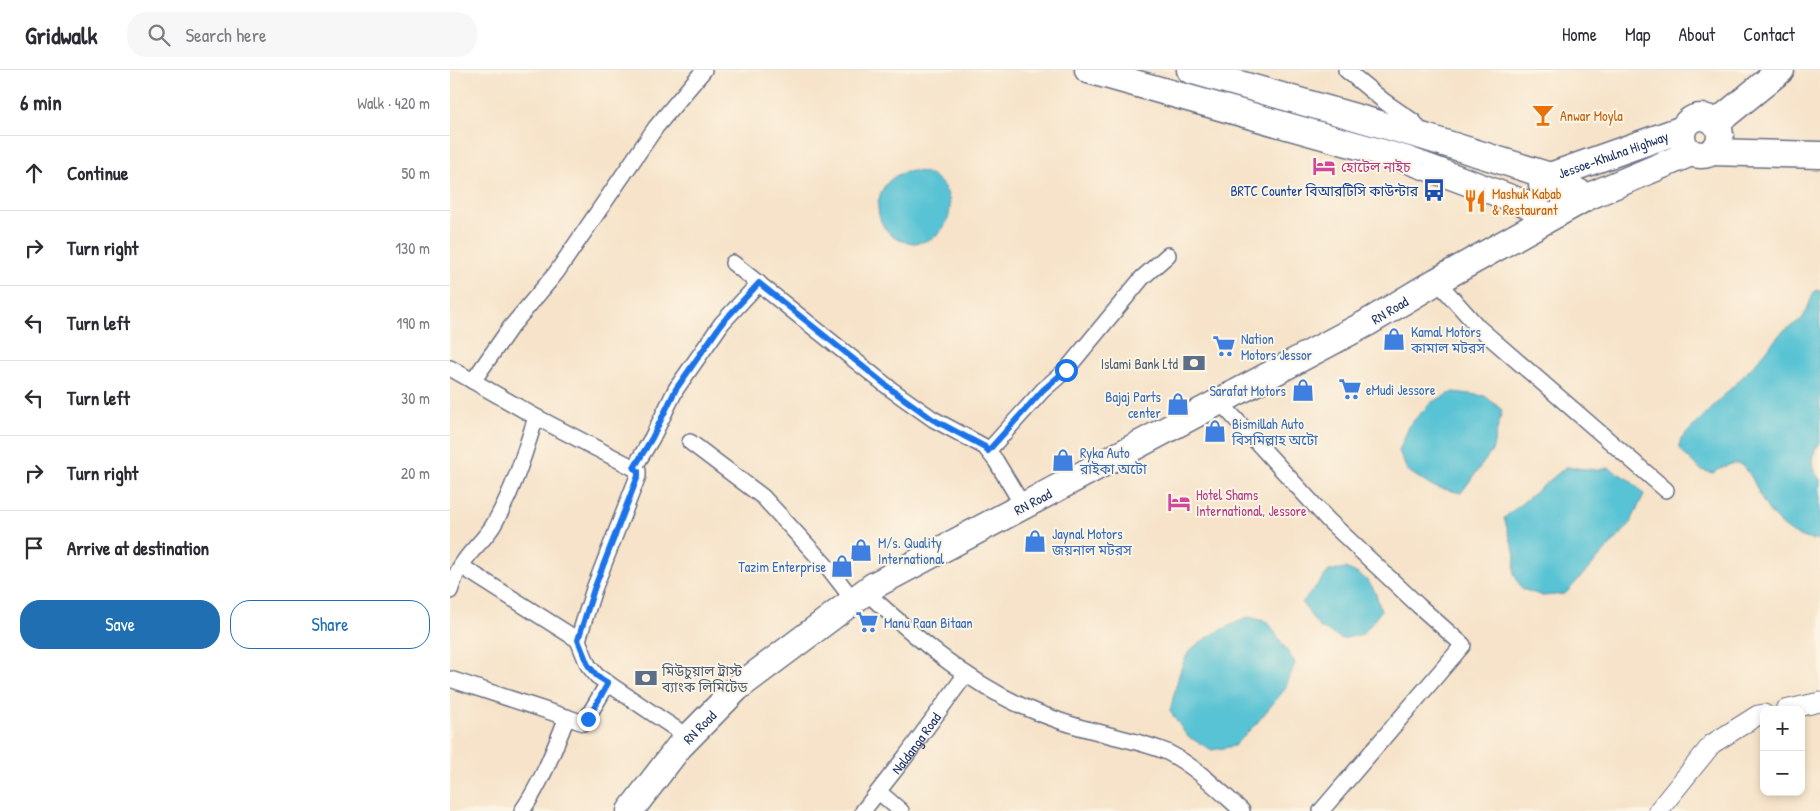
<!DOCTYPE html>
<html lang="en">
<head>
<meta charset="utf-8">
<style>
	:root { --surface:#fff; --page:#f7f7f7; --text:#2b2b33; --muted:#7c7c81; --line:#e1e1e2; --accent:#1f6fb2 }
	body { margin:0; font-family:"Patrick Hand","Noto Sans Bengali",sans-serif; background:var(--page); color:var(--text) }
	.controls { position:absolute; right:15px; bottom:15px; display:grid; overflow:hidden; border-radius:10px; box-shadow:0 2px 8px #0003 }
	.controls button { width:45px; height:45px; display:grid; place-items:center; padding:0; border:0; border-bottom:1px solid var(--line); background:var(--surface); color:var(--text); font:25px sans-serif }
	.stop { position:absolute; width:15px; height:15px; margin:-11px; border:4px solid #1a73e8; border-radius:50%; background:#fff }
	.stop.end { background:#1a73e8; border-color:#fff; box-shadow:0 1px 5px #0008 }
	.list { margin:0; padding:0; list-style:none }
	h2 { display:flex; justify-content:space-between; align-items:center; height:65px; margin:0; padding:0 20px; font-size:21px }
	h2 small { font-size:16px; font-weight:400; color:var(--muted) }
	.list li { display:grid; grid-template-columns:32px 1fr auto; gap:15px; align-items:center; box-sizing:border-box; height:75px; padding:0 20px; border-top:1px solid var(--line) }
	.list b { display:block; font-size:19px; white-space:nowrap }
	.list em { font-size:16px; font-style:normal; color:var(--muted) }
	.actions { display:flex; gap:10px; padding:15px 20px }
	.actions a { flex:1; padding:11px 0; border:1px solid var(--accent); border-radius:20px; text-align:center; font-size:18px; color:var(--accent) }
	.actions .main { background:var(--accent); color:#fff }
	.icon { flex:none; width:28px; height:28px; fill:none; stroke:currentColor; stroke-width:2; stroke-linecap:round; stroke-linejoin:round }
	.map { position:relative; flex:none; width:1370px; height:741px; overflow:hidden }
	header { display:flex; align-items:center; gap:30px; box-sizing:border-box; height:70px; padding:0 25px; background:var(--surface); border-bottom:1px solid var(--line) }
	header strong { font-size:24px }
	nav { display:flex; gap:28px; margin-inline-start:auto; font-size:18px }
	.search { width:350px; height:45px; background:var(--page); display:flex; align-items:center; gap:12px; box-sizing:border-box; padding:0 18px; border-radius:20px; color:var(--muted); font-size:19px }
	main { display:flex }
	aside { flex:1; background:var(--surface) }
	.map>svg:first-child { display:block }
	.water { fill:#59c3d4; stroke:#3a7999 }
	.lines { fill:none; stroke-linecap:round; stroke-linejoin:round }
	.minor-casing { stroke:#686e83; stroke-width:18 }
	.tertiary-casing { stroke:#686e83; stroke-width:21 }
	.trunk-casing { stroke:#686e83; stroke-width:29 }
	.minor { stroke:#fff; stroke-width:15 }
	.tertiary { stroke:#fff; stroke-width:19 }
	.trunk { stroke:#fff; stroke-width:26 }
	.route { stroke:#1a73e8; stroke-width:6 }
	.labels { text-anchor:middle; dominant-baseline:central; stroke-width:4; stroke-linejoin:round; paint-order:stroke }
	.food-label { font-size:14px; fill:#c56008; stroke:#fcf5e5; text-anchor:start }
	.street-label { font-size:14px; fill:#1b2f5e; stroke:#fcf5e5 }
	.hotel-label { font-size:14px; fill:#b23c85; stroke:#fcf5e5; text-anchor:start }
	.transit-label { font-size:14px; fill:#164399; stroke:#fcf5e5; text-anchor:end }
	.shop-label { font-size:14px; fill:#366cbe; stroke:#fcf5e5; text-anchor:start }
	.service-label { font-size:14px; fill:#4e5e75; stroke:#fcf5e5; text-anchor:end }
</style>
</head>
<body>
<header>
<strong>Gridwalk</strong>
<div class="search"><svg class="icon" aria-label="search" viewBox="0 0 24 24"><circle cx="10" cy="10" r="6"/><path d="M15 15l6 6"/></svg>Search here</div>
<nav><a>Home</a><a>Map</a><a>About</a><a>Contact</a></nav>
</header>
<main>
<aside>
<h2>6 min<small>Walk · 420 m</small></h2>
<ul class="list">
<li><svg class="icon" aria-label="ahead" viewBox="0 0 24 24"><path d="M12 20V5M6 11l6-6 6 6"/></svg><div><b>Continue</b></div><em>50 m</em></li>
<li><svg class="icon" aria-label="right" viewBox="0 0 24 24"><path d="M7 20v-9h11M14 6l5 5-5 5"/></svg><div><b>Turn right</b></div><em>130 m</em></li>
<li><svg class="icon" aria-label="left" viewBox="0 0 24 24"><path d="M17 20v-9H6M10 6l-5 5 5 5"/></svg><div><b>Turn left</b></div><em>190 m</em></li>
<li><svg class="icon" aria-label="left" viewBox="0 0 24 24"><path d="M17 20v-9H6M10 6l-5 5 5 5"/></svg><div><b>Turn left</b></div><em>30 m</em></li>
<li><svg class="icon" aria-label="right" viewBox="0 0 24 24"><path d="M7 20v-9h11M14 6l5 5-5 5"/></svg><div><b>Turn right</b></div><em>20 m</em></li>
<li><svg class="icon" aria-label="arrive" viewBox="0 0 24 24"><path d="M6 21V4h12l-3 4 3 4H6"/></svg><div><b>Arrive at destination</b></div></li>
</ul>
<div class="actions"><a class="main">Save</a><a>Share</a></div>
</aside>
<div class="map">
<svg width="1370" height="741" viewBox="0 0 1370 741">
	<rect width="100%" height="100%" fill="#fcf5e5"/>
	<filter id="ink" filterUnits="userSpaceOnUse"><feTurbulence type="fractalNoise" baseFrequency=".02" numOctaves="2"/><feDisplacementMap in="SourceGraphic" scale="10" xChannelSelector="R" yChannelSelector="G"/><feConvolveMatrix kernelMatrix="1 2 1 2 8 2 1 2 1" color-interpolation-filters="sRGB"/></filter>
	<filter id="wash" filterUnits="userSpaceOnUse"><feTurbulence type="fractalNoise" baseFrequency=".0096" numOctaves="4" result="noise"/><feDisplacementMap in="SourceGraphic" scale="20" xChannelSelector="R" yChannelSelector="G"/><feGaussianBlur stdDeviation="1.12" result="paint"/><feColorMatrix in="noise" values="0 0 0 0 0 0 0 0 0 0 0 0 0 0 0 0 0 1.4 0 .05"/><feComposite in="paint" operator="in"/></filter>
	<g filter="url(#wash)">
		<rect width="100%" height="100%" fill="#f6e3c9"/>
		<path class="water" d="M428 137a36 36 0 1 1 72 0a36 36 0 1 1-72 0Z
			M1368 220 1370 221V373C1360 385 1359 398 1370 409V469C1348 473 1324 451 1314 433 1308 423 1300 397 1289 394 1280 392 1271 399 1263 403L1251 400 1231 381 1229 377 1231 369 1304 295 1331 263 1352 249 1356 242 1364 222Z
			M1003 322 1035 326 1052 340 1042 381 1011 423 981 416 957 400 949 381 960 354 982 332Z
			M1116 397 1147 400 1159 398 1181 411 1194 424 1180 454 1115 524 1093 526 1072 519 1064 504 1065 484 1054 448Z
			M895 498C920 508 924 515 931 541L913 564 892 569 869 557 852 533 879 501Z
			M799 547 818 552 845 593 835 619 806 654 784 676 762 680 737 666 720 641C724 626 730 594 739 582 748 570 784 553 799 547Z"/>
	</g>
	<g filter="url(#ink)">
		<g class="lines">
			<defs>
				<g id="minor">
					<path d="M896 0 935 32 964 52 972 64"/>
					<path d="M283 193 442 320 483 349 535 377 546 391 573 436"/>
					<path d="M987 211 1028 257 1216 420"/>
					<path d="M0 298 86 347 184 398 188 401V406L144 519 128 570 138 595 147 606 238 667"/>
					<path d="M23 311 60 258 106 203 206 57 254 0"/>
					<path d="M770 332 878 450 969 536 1013 575 871 741"/>
					<path d="M240 372 313 427 380 500 404 531"/>
					<path d="M538 381 593 320 616 300 692 208 718 185"/>
					<path d="M184 398 202 368 226 319 272 253 309 213"/>
					<path d="M11 496 128 570"/>
					<path d="M0 521C3 512 6 503 11 496 20 480 35 470 44 454 64 419 74 385 86 347"/>
					<path d="M416 522C463 565 513 609 572 636 597 647 622 656 648 662 672 669 693 672 717 682 745 696 769 720 792 741"/>
					<path d="M0 609 134 653 158 613"/>
					<path d="M429 722 451 741"/>
					<path d="M72 741C92 712 104 680 117 647"/>
					<path id="s1" d="M413 741 456 686 516 604"/>
				</g>
				<path id="tertiary" d="M1335 640 1370 632
					M1208 741 1262 674 1308 645 1314 644"/>
				<g id="trunk">
					<path d="M638 0 955 89 1074 133 1100 147"/>
					<path d="M740 0 975 67 1100 106 1137 127"/>
					<circle cx="1251" cy="66" r="19"/>
					<path d="M1266 53 1331 0"/>
					<path d="M1261 82 1370 85"/>
					<path id="s2" d="M1092 114 1100 106 1233 59"/>
					<path id="s3" d="M180 741 229 677 287 618 423 516 917 253 987 211 1137 127 1241 83"/>
				</g>
			</defs>
			<use href="#minor" class="minor-casing"/>
			<use href="#tertiary" class="tertiary-casing"/>
			<use href="#trunk" class="trunk-casing"/>
			<use href="#minor" class="minor"/>
			<use href="#tertiary" class="tertiary"/>
			<use href="#trunk" class="trunk"/>
		</g>
	</g>
	<g class="lines" filter="url(#ink)">
		<path class="route" d="M138 649 158 613 147 606 138 595 128 570 144 519 188 406V401L184 398 202 368 226 319 272 253 309 213 442 320 482 349 535 377 538 381 593 320 616 300"/>
	</g>
	<defs>
		<symbol id="bar-bare" viewBox="-9 -9 18 18"><path d="M-6-5H6L.8 .8V4.5H3.5V6h-7V4.5H-.8V.8Z" fill="#e8710a" stroke="#fcf5e5" stroke-width="2.5" paint-order="stroke"/></symbol>
		<symbol id="hotel-bare" viewBox="-9 -9 18 18"><path d="M-6-4.5h1.5V1H6V5H4.5V3h-9V5H-6ZM-4 0a1.8 1.8 0 1 1 3.6 0ZM.5 0V-2.5h3Q6-2.5 6 0Z" fill="#d1479c" stroke="#fcf5e5" stroke-width="2.5" paint-order="stroke"/></symbol>
		<symbol id="bus-bare" viewBox="-9 -9 18 18"><path d="M-5-6H5V4H4V6H2V4H-2V6H-4V4H-5ZM-3.5-4V0h7V-4ZM-3.5 1.2v1.5H-2V1.2ZM2 1.2v1.5H3.5V1.2Z" fill="#1a4fb4" stroke="#fcf5e5" stroke-width="2.5" paint-order="stroke"/></symbol>
		<symbol id="restaurant-bare" viewBox="-9 -9 18 18"><path d="M-5-6h1v4h1v-4h1v4h1v-4h1v5L-1.5 .5V6h-2V.5L-5-1ZM5-6V6H3V1.5H1.5Q1.5-4 5-6Z" fill="#e8710a" stroke="#fcf5e5" stroke-width="2.5" paint-order="stroke"/></symbol>
		<symbol id="shop-bare" viewBox="-9 -9 18 18"><path d="M-5-2.5h2.3a2.7 3.5 0 0 1 5.4 0H5L5.5 6h-11ZM-1.5-2.5h3a1.5 2.3 0 0 0-3 0Z" fill="#3f7fe0" stroke="#fcf5e5" stroke-width="2.5" paint-order="stroke"/></symbol>
		<symbol id="supermarket-bare" viewBox="-9 -9 18 18"><path d="M-6-5.5h2.5l.6 2H6L4.5 2H-2.5L-4.4-4H-6ZM-1.5 3.2a1.3 1.3 0 1 0 .1 0ZM3 3.2a1.3 1.3 0 1 0 .1 0Z" fill="#3f7fe0" stroke="#fcf5e5" stroke-width="2.5" paint-order="stroke"/></symbol>
		<symbol id="bank-bare" viewBox="-9 -9 18 18"><path d="M-6-4H6V4H-6ZM0-2.3a2.3 2.3 0 1 0 0 4.6a2.3 2.3 0 1 0 0-4.6Z" fill="#5c6f8a" stroke="#fcf5e5" stroke-width="2.5" paint-order="stroke"/></symbol>
	</defs>
	<g fill-rule="evenodd">
		<use href="#bar-bare" x="1077" y="29" width="32" height="32"/>
		<use href="#hotel-bare" x="858" y="80" width="32" height="32"/>
		<use href="#bus-bare" x="968" y="104" width="32" height="32"/>
		<use href="#restaurant-bare" x="1009" y="115" width="32" height="32"/>
		<use href="#shop-bare" x="928" y="253" width="32" height="32"/>
		<use href="#supermarket-bare" x="758" y="260" width="32" height="32"/>
		<use href="#bank-bare" x="728" y="277" width="32" height="32"/>
		<use href="#supermarket-bare" x="884" y="303" width="32" height="32"/>
		<use href="#shop-bare" x="837" y="304" width="32" height="32"/>
		<use href="#shop-bare" x="712" y="318" width="32" height="32"/>
		<use href="#shop-bare" x="749" y="345" width="32" height="32"/>
		<use href="#shop-bare" x="597" y="374" width="32" height="32"/>
		<use href="#hotel-bare" x="713" y="416" width="32" height="32"/>
		<use href="#shop-bare" x="569" y="455" width="32" height="32"/>
		<use href="#shop-bare" x="395" y="464" width="32" height="32"/>
		<use href="#shop-bare" x="376" y="480" width="32" height="32"/>
		<use href="#supermarket-bare" x="401" y="536" width="32" height="32"/>
		<use href="#bank-bare" x="180" y="592" width="32" height="32"/>
	</g>
	<g class="labels">
		<g class="food-label">
			<text x="1110" y="45">Anwar Moyla</text>
			<text x="1042" y="123">Mashuk Kabab<tspan x="1042" dy="16">&amp; Restaurant</tspan></text>
		</g>
		<g class="street-label">
			<text stroke="none"><textPath href="#s2" startOffset="78">Jessoe-Khulna Highway</textPath></text>
			<text stroke="none"><textPath href="#s3" startOffset="919">RN Road</textPath></text>
			<text stroke="none"><textPath href="#s3" startOffset="514">RN Road</textPath></text>
			<text stroke="none"><textPath href="#s3" startOffset="109">RN Road</textPath></text>
			<text stroke="none"><textPath href="#s1" startOffset="86">Naldanga Road</textPath></text>
		</g>
		<g class="hotel-label">
			<text x="891" y="96">হোটেল নাইচ</text>
			<text x="746" y="424">Hotel Shams<tspan x="746" dy="16">International, Jessore</tspan></text>
		</g>
		<g class="transit-label">
			<text x="968" y="120">BRTC Counter বিআরটিসি কাউন্টার</text>
		</g>
		<g class="shop-label">
			<text x="961" y="261">Kamal Motors<tspan x="961" dy="16">কামাল মটরস</tspan></text>
			<text x="791" y="268">Nation<tspan x="791" dy="16">Motors Jessor</tspan></text>
			<text x="916" y="319">eMudi Jessore</text>
			<text x="836" y="320" text-anchor="end">Sarafat Motors</text>
			<text x="711" y="326" text-anchor="end">Bajaj Parts<tspan x="711" dy="16">center</tspan></text>
			<text x="782" y="353">Bismillah Auto<tspan x="782" dy="16">বিসমিল্লাহ অটো</tspan></text>
			<text x="630" y="382">Ryka Auto<tspan x="630" dy="16">রাইকা অটো</tspan></text>
			<text x="602" y="463">Jaynal Motors<tspan x="602" dy="16">জয়নাল মটরস</tspan></text>
			<text x="428" y="472">M/s. Quality<tspan x="428" dy="16">International</tspan></text>
			<text x="376" y="496" text-anchor="end">Tazim Enterprise</text>
			<text x="434" y="552">Manu Paan Bitaan</text>
		</g>
		<g class="service-label">
			<text x="728" y="293">Islami Bank Ltd</text>
			<text x="212" y="600" text-anchor="start">মিউচুয়াল ট্রাস্ট<tspan x="212" dy="16">ব্যাংক লিমিটেড</tspan></text>
		</g>
	</g>
</svg>
<div class="controls">
<button>+</button>
<button>−</button>
</div>
<div class="stop" style="left:616px;top:300px"></div>
<div class="stop end" style="left:138px;top:649px"></div>
</div>
</main>
</body>
</html>
